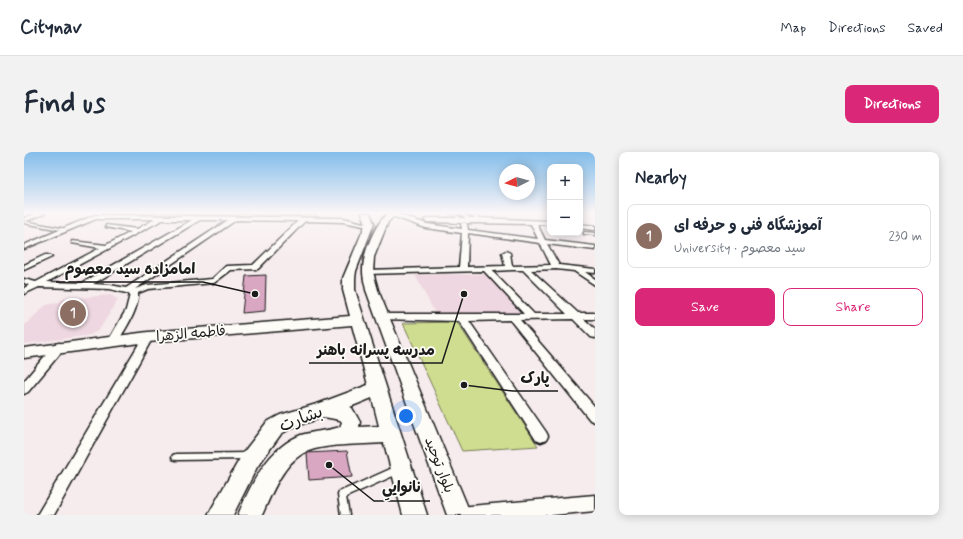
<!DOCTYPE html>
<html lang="en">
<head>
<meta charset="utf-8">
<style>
	:root { --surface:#fff; --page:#f2f2f3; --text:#1f2937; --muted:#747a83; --line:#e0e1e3; --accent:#db2777 }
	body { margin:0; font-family:Mynerve,"Playpen Sans Arabic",sans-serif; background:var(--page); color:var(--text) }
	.controls { position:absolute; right:12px; top:12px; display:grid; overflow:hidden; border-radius:8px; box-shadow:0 2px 10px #0003 }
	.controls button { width:36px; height:36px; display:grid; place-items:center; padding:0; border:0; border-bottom:1px solid var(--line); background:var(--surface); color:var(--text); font:20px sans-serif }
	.compass { position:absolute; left:475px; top:12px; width:36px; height:36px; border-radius:50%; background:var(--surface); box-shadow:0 2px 10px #0003; rotate:264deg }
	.you { position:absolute; left:382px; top:264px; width:14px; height:14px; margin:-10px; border:3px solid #fff; border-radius:50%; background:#1a73e8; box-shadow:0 0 0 6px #1a73e833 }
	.badge { display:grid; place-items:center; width:26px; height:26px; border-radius:50%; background:var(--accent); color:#fff; font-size:13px; font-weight:700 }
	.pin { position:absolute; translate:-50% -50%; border:2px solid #fff; box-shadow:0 1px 4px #0006 }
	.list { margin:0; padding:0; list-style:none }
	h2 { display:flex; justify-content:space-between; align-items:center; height:52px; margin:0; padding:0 16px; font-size:17px }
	h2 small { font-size:13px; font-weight:400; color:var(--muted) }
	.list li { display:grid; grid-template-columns:26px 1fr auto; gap:12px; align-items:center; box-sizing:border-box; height:64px; margin:0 8px 8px; padding:0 8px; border:1px solid var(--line); border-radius:8px }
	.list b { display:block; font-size:15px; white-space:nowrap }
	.list p { margin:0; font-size:13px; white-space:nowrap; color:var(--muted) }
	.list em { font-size:13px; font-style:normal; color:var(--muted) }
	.actions { display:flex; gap:8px; padding:12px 16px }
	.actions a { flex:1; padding:9px 0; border:1px solid var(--accent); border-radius:8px; text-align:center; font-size:14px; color:var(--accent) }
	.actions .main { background:var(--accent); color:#fff }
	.map { position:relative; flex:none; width:571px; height:363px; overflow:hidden; border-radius:8px }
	header { display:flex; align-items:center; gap:24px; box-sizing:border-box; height:56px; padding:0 20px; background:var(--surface); border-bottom:1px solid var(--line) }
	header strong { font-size:19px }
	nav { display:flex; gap:22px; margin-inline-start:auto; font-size:14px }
	.intro { display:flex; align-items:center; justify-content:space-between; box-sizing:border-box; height:96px; padding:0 24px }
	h1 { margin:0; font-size:28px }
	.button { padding:10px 18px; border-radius:8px; background:var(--accent); color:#fff; font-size:14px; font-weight:700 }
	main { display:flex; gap:24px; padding:0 24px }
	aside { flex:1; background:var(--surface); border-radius:8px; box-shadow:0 2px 10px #0003 }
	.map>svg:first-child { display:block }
	.built { fill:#eed7e0 }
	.green { fill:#cfdd90; stroke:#767c56 }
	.building { fill:#daa7c3; stroke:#1c1c1c }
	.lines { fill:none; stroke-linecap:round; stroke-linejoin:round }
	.lane-casing { stroke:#1c1c1c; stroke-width:3 }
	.street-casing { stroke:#1c1c1c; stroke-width:3 }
	.secondary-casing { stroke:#1c1c1c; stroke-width:3 }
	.lane { fill:#fdfcf7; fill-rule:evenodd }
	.street { fill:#fdfcf7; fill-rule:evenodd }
	.secondary { fill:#fdfcf7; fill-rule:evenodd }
	.labels { text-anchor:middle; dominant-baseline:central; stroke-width:3.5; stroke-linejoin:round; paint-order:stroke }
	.street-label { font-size:14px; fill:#1c1c1c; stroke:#fdfcf7 }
	.near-street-label { font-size:17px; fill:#1c1c1c; stroke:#fdfcf7 }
	.leader { fill:none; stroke:#1c1c1c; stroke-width:1.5 }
	.callout-dot { fill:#1c1c1c; stroke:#fdfcf7; stroke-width:1.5 }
	.callout-label { font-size:15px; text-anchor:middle; font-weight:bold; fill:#1c1c1c; stroke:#fdfcf7; stroke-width:3.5; stroke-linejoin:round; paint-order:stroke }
</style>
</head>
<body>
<header>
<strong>Citynav</strong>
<nav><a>Map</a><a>Directions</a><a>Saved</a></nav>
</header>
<div class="intro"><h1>Find us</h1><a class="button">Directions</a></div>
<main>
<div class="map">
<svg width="571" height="363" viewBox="0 0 571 363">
	<rect width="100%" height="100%" fill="#f6ebed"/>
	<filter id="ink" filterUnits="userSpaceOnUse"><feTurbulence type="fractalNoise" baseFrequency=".025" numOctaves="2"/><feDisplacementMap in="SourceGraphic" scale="8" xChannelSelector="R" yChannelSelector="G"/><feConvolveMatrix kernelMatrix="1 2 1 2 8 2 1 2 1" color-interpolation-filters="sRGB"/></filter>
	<g filter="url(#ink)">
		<path class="built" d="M462 122 497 161H411L391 123Z
			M87 143 94 148 75 178 66 183 0 192V174L22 153 34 151 39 147Z"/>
		<path class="green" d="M88 61H293L292 64 83 63Z
			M433 170 514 294 438 299 379 171Z"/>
		<path class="building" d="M242 123 241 159 218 161 222 124Z
			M323 299 328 325 285 328 283 301Z"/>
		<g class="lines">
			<defs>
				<path id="lane" d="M426 61H429L440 68 438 69Z
					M435 61H438L448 68 446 69Z
					M444 61H447L458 68 456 69Z
					M0 69 42 77 44 78 42 79 0 71Z
					M560 80 571 81V83L561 82H560Z
					M223 301 226 302 227 304 226 306 223 307 152 308 149 307 148 305 149 303 152 302Z
					M373 314 376 315 377 318 376 321 322 345 325 363H317L314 343 315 340Z"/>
				<path id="street" d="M13 61H21L0 70V66Z
					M370 61 403 72 438 77 437 72 440 70 443 72 444 78 514 87 507 72 403 70 400 68 403 66H457L526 69V73L513 72 521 88 571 94V98L523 92 535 113 571 117V121L561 120 571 127V133L550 119 532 117 507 118 554 161H571V167H560L571 177V186L567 185 549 167 496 168 571 255V270L566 268 486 168 445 169 522 280 524 284 522 288 517 290 512 288 435 169 355 167 353 165 355 163 358 162H500L460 119 341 122V118H344L435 115 438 81 402 76 368 64 367 63ZM444 81 516 91 527 113 488 114 486 101 482 99 478 101 481 114 443 115ZM488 118H499L543 162H510L468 119Z
					M71 63 319 66 348 73 345 75 319 70 281 69 234 117 207 118 190 131 124 137 114 141C115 158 101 177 93 191L89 192 84 189 102 158 106 142 86 137 15 135 0 142V136L5 133 0 131V127L12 130 76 96 48 91V89L82 93 107 80 82 75V73L113 77 131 67H72L0 97V93ZM138 68H168L58 131 23 130ZM176 68H204L102 136 86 133 69 132ZM212 68 274 69 229 113 202 114 188 127 123 133 111 137Z
					M556 72 571 74V78L556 76Z
					M21 103H24L28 105 0 118V113Z
					M124 182 129 185 30 363H13L119 185Z
					M35 191 39 192 40 195 39 198 4 240 0 242V229L31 192Z
					M571 343V359L528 363H427L429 357 435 355Z"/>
				<path id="secondary" d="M338 61H346L350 71 332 119 331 126V138L403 363H379L360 291C338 293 297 291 278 302 258 314 247 343 238 363H214C227 332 244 296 277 283 290 279 304 279 316 275L318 270 316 268 300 265 269 275 257 282 233 315 209 363H184L219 301 243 270 256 263 296 251 344 233 328 173 124 190 0 206V196L124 180 326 164 319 138V126L342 71ZM348 246 355 274 335 275 336 270 328 256 326 255Z
					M364 61H368L371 63 364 70 350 105 349 120 354 138 447 363H423L342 138C341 132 339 126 339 120 338 103 351 72 364 61Z"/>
			</defs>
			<use href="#lane" class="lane-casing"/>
			<use href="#street" class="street-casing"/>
			<use href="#secondary" class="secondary-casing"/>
			<use href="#lane" class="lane"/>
			<use href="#street" class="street"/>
			<use href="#secondary" class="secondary"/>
		</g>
	</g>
	<linearGradient id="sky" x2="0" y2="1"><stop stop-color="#83bdea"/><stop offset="0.54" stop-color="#fbf6f7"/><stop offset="1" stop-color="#fbf6f7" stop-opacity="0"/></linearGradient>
	<rect width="571" height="112" fill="url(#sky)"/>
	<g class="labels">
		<g class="street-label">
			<text transform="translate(167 182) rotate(-5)">فاطمه الزهرا</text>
			<text transform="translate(415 313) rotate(69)">بلوار توحید</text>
		</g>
		<g class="near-street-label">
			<text transform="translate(277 267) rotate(-21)">بشارت</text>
		</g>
	</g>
	<path class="leader" d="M231 142L179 130H32M440 142L418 211H285M440 233L489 239H534M305 313L350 349H406"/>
	<g class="callout-dot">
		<circle cx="231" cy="142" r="4"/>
		<circle cx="440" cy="142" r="4"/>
		<circle cx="440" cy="233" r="4"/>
		<circle cx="305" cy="313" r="4"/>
	</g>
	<g class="callout-label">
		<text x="106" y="122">امامزاده سید معصوم</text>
		<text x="352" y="203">مدرسه پسرانه باهنر</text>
		<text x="511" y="231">پارک</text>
		<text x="378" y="340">نانواییِ</text>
	</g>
</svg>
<div class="controls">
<button>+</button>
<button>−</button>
</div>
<svg class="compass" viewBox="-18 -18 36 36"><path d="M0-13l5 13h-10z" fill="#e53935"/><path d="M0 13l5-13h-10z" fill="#747a83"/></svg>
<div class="you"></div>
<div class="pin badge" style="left:49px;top:161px;background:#8d6e63">1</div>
</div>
<aside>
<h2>Nearby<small></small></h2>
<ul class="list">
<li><span class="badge" style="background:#8d6e63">1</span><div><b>آموزشگاه فنی و حرفه ای</b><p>University · سید معصوم</p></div><em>230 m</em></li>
</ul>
<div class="actions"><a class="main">Save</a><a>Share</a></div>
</aside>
</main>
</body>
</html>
